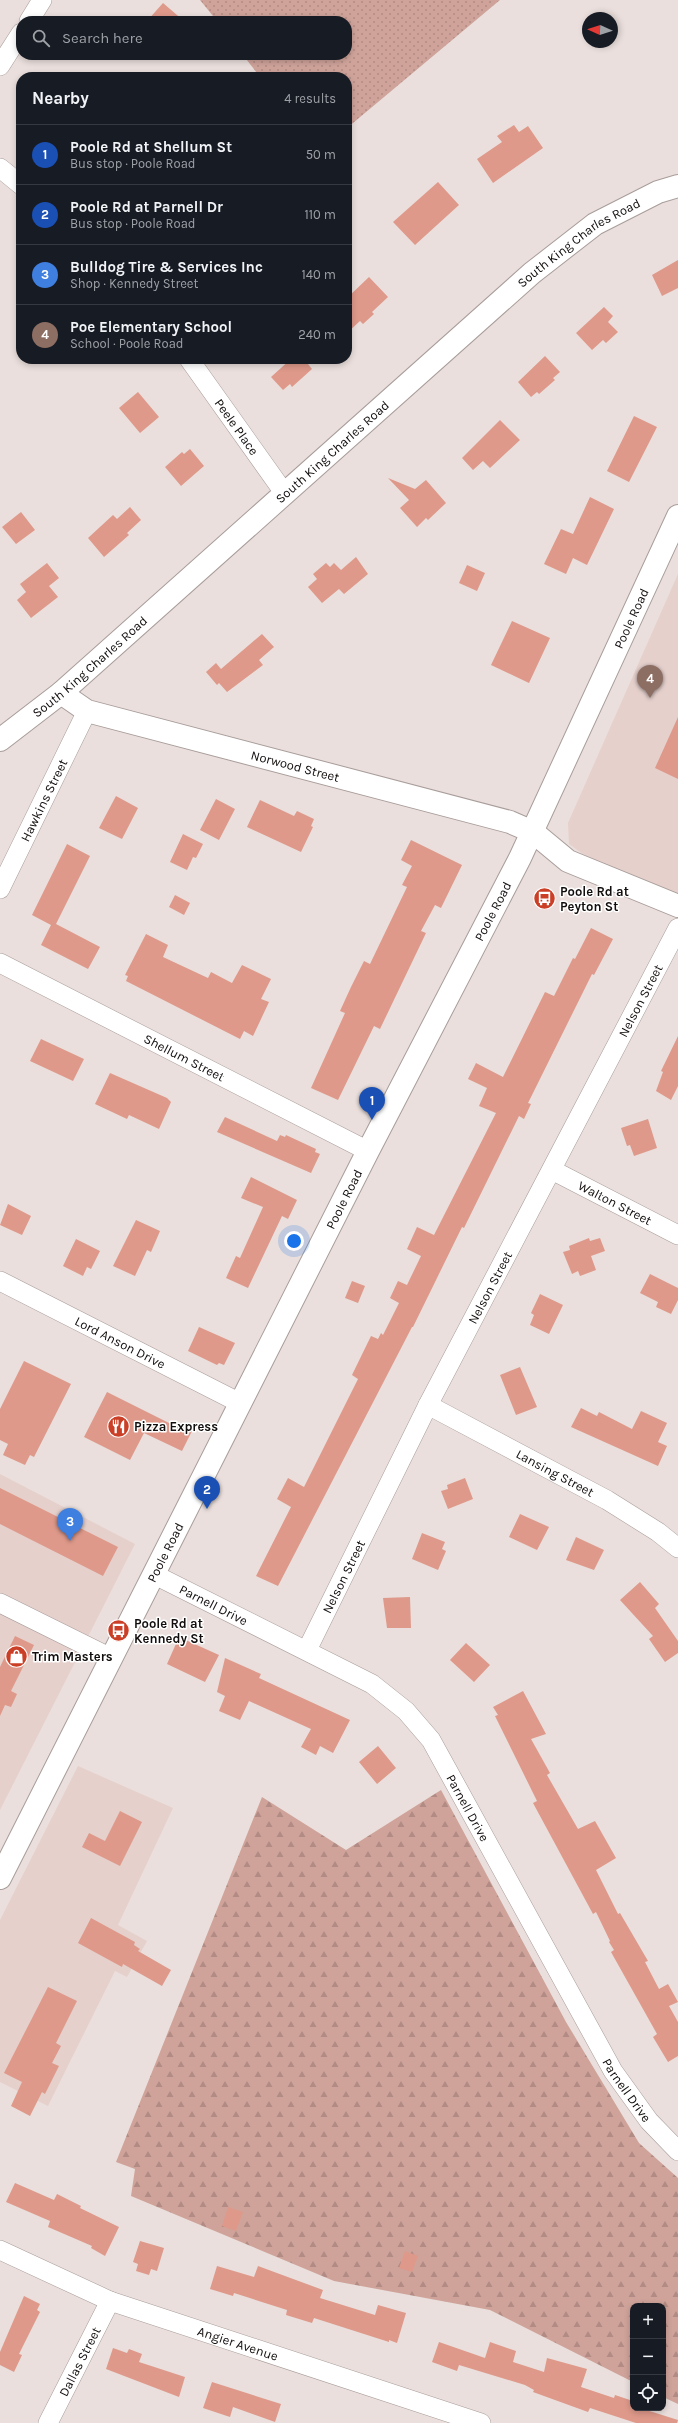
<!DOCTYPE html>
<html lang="en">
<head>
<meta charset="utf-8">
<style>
	:root { --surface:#171b24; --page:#242831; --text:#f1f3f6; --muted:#9ea1a6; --line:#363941; --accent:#b45309 }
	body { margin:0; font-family:Karla,sans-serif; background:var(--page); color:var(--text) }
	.controls { position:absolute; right:12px; bottom:12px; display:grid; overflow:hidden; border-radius:8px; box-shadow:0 2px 6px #0003 }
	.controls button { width:36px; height:36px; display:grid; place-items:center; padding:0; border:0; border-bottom:1px solid var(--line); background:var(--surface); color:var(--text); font:20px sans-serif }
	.compass { position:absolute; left:582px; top:12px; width:36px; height:36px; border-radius:50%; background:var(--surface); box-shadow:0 2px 6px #0003; rotate:273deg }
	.you { position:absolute; left:294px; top:1241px; width:14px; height:14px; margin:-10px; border:3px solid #fff; border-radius:50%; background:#1a73e8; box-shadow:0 0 0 6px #1a73e833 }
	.badge { display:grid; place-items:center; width:26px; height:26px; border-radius:50%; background:var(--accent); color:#fff; font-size:13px; font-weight:700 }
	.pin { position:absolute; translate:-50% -33px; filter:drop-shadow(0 1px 2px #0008) }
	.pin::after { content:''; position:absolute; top:21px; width:14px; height:12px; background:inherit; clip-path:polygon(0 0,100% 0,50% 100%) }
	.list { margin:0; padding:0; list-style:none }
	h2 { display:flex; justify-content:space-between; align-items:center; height:52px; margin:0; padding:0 16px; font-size:17px }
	h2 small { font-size:13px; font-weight:400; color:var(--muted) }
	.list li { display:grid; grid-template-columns:26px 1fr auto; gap:12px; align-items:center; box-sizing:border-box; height:60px; padding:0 16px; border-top:1px solid var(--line) }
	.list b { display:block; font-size:15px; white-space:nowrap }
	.list p { margin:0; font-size:13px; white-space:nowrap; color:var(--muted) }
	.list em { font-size:13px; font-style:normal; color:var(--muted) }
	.icon { flex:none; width:22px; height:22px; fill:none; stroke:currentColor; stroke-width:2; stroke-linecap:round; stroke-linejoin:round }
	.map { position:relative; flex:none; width:678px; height:2423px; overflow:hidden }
	.search { position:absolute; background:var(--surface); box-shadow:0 2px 6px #0003; left:16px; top:16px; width:336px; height:44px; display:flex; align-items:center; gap:10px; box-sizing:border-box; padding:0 14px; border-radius:16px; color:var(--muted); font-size:15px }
	.panel { position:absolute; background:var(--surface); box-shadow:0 2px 6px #0003; left:16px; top:72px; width:336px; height:292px; border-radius:16px }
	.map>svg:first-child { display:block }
	.built { fill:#e5d0cc }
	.grass { fill:url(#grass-dots) }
	.forest { fill:url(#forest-firs) }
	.building { fill:#de998a }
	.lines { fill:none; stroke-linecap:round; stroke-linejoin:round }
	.street-casing { stroke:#a89d9a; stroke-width:20 }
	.secondary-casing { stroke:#a89d9a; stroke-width:24 }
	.street { stroke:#fff; stroke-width:19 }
	.secondary { stroke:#fff; stroke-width:22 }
	.labels { text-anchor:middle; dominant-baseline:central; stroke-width:3; stroke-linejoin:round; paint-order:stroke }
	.street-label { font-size:13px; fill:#110d0c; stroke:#fff }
	.poi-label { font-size:13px; font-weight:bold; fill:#110d0c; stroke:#fff; text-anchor:start }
</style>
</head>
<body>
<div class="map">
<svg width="678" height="2423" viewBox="0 0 678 2423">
	<defs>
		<pattern id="grass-dots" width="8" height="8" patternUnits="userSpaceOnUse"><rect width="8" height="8" fill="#cfa39a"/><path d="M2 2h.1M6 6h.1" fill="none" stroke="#b18b84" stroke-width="1.8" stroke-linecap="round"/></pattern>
		<pattern id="forest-firs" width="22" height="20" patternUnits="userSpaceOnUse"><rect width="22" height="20" fill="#cfa39a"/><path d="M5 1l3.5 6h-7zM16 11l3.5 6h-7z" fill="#b18b84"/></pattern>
	</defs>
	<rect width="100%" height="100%" fill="#eadfdc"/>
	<path class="built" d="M678 574V897L583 854 569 844 568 823Z
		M0 1474 135 1544 0 1810Z
		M78 1766 173 1808 118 1925 147 1941 127 1977 115 1971 48 2106 0 2082V1920Z"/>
	<path class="grass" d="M200 0H500L347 128V77H260L243 55H347V21H217Z"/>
	<path class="forest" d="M441 1790 566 2022 639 2143 678 2178V2404L663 2397V2306H633V2382L490 2310 334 2281 131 2196 135 2169 116 2162 262 1797 346 1850Z"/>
	<path class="building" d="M163 3 184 21H147Z
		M514 125 519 132 528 126 543 148 493 183 477 159 502 142 497 136Z
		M438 182 459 205 415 245 393 222Z
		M678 260V288L662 296 652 275Z
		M369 277 388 297 372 312 374 314 363 324 360 321 347 333V298Z
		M604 307 613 316 608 322 618 332 606 343 603 340 592 350 576 333Z
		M545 356 560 372 553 378 555 380 539 394 537 392 531 397 518 382Z
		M291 359H304L312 369 292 387 290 384 283 390 271 377Z
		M138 392 159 417 140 433 119 408Z
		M634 416 657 427 629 482 607 471Z
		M500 420 520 440 490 468 483 461 473 470 462 458Z
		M190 449 204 466 181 486 165 467 182 452 184 454Z
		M388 478 415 489 426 480 446 503 428 520 426 518 417 527 400 508 409 500Z
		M590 497 614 509 587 565 573 558 566 574 544 564 561 529 573 534Z
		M130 507 141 520 127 533 129 535 104 557 88 538 113 515 117 519Z
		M21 512 35 530 16 544 2 527Z
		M356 557 368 574 344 594 339 589 322 603 308 587 317 579 313 574 326 563 330 567 334 563 341 570Z
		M47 563 59 578 49 586 58 597 31 618 17 600 26 592 20 584Z
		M467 565 485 573 477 591 459 583Z
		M512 621 550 638 529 683 491 665Z
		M262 634 274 647 259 660 263 665 227 692 219 683 217 685 206 672 216 663 221 669Z
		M678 717V779L655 768Z
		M116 796 138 808 122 839 99 828Z
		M216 799 235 809 219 840 200 830Z
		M260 800 294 816 297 811 314 819 311 826 313 827 301 852 247 827Z
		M183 834 203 844 196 858 193 857 187 870 170 862Z
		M411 840 462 865 441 908 435 905 421 931 426 933 380 1029 374 1026 338 1100 311 1088 345 1013 340 1011 351 987 364 961 370 964 407 887 402 885 412 866 401 860Z
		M67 844 90 856 56 924 100 947 88 969 41 945 51 925 32 915Z
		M175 895 190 903 184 915 169 907Z
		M591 928 613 939 594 975 592 974 535 1089 528 1103 531 1104 524 1119 519 1116 464 1228 462 1227 413 1327H412L278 1586 256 1576 291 1507 277 1499 288 1478 304 1487 358 1379 352 1375 371 1336 378 1339 381 1333 383 1335 399 1303 390 1298 398 1281 407 1285 421 1256 407 1249 417 1227 434 1235 496 1113 479 1106 487 1088 468 1079 476 1063 503 1077 545 992 554 996 573 958 575 959Z
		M146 934 168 945 163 957 208 978 211 972 232 983 242 965 271 979 261 999 269 1002 253 1036 244 1031 240 1039 126 981 128 976 125 975Z
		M678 1036V1086L671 1100 656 1091 663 1072 661 1071Z
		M41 1039 84 1059 73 1081 30 1061Z
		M110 1073 167 1098 171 1102 159 1129 129 1115 127 1119 95 1104Z
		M225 1117 277 1141 280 1135 285 1137 286 1135 316 1149 315 1152 320 1154 311 1173 217 1132Z
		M648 1119 657 1148 634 1156 630 1145 627 1146 621 1128Z
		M251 1177 297 1200 288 1219 282 1216 248 1288 226 1278 236 1256 240 1258 263 1207 241 1198Z
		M8 1204 31 1216 22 1235 0 1225Z
		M136 1220 160 1231 151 1252 147 1250 135 1276 113 1266Z
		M589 1238 590 1241 600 1238 605 1251 591 1256 596 1270 580 1276 578 1271 572 1274 563 1252 570 1250 569 1246Z
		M76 1239 100 1251 91 1269 87 1267 83 1276 63 1266Z
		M650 1274 678 1288V1300L671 1314 656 1307 658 1302 640 1293Z
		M352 1281 365 1286 358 1303 345 1298Z
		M540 1294 563 1305 549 1334 530 1325 534 1315 531 1313Z
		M199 1327 235 1343 224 1365 219 1363 217 1365 188 1351Z
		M24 1361 71 1384 34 1457 30 1455 25 1465 3 1455 8 1444 0 1440V1409Z
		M520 1367 537 1407 516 1415 500 1375Z
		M107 1392 173 1425 174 1423 192 1431 182 1451 144 1433 130 1460 84 1437Z
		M581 1408 597 1416 599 1412 632 1429 641 1411 667 1423 658 1442 667 1446 658 1466 571 1427Z
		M465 1478 473 1499 448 1509 441 1491 448 1489 447 1485Z
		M0 1488 118 1547 103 1576 0 1524Z
		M520 1514 549 1527 537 1550 509 1537Z
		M422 1533 445 1542 442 1549 446 1551 438 1570 412 1559Z
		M576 1537 604 1550 594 1570 566 1560Z
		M640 1582 659 1604 655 1608 678 1641V1653L665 1662 649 1639 653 1636 620 1600Z
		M410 1597 411 1628H387L383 1598Z
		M15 1636 34 1645 11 1691 17 1694 11 1707 5 1705 0 1716V1667Z
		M179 1637 219 1655 205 1682 167 1664Z
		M466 1643 490 1665 474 1682 450 1660Z
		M225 1658 261 1674 259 1678 350 1720 333 1753 320 1746 316 1755 301 1747 311 1729 249 1701 240 1720 219 1711 225 1696 217 1692Z
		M523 1691 546 1734 531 1739 550 1773 547 1775 578 1829 595 1821 616 1858 596 1870 618 1914 620 1913 648 1961 645 1962 659 1989 668 1984 678 2002 669 2006 678 2022V2056L668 2062 653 2037 657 2034 611 1952 614 1950 609 1942 610 1941 596 1912 593 1914 533 1803 537 1801 495 1716 498 1715 493 1707Z
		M378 1746 396 1768 377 1784 359 1762Z
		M120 1811 142 1822 120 1866 82 1847 89 1833 105 1841Z
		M91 1918 135 1942 134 1945 140 1949 138 1951 171 1970 162 1986 123 1964 122 1967 78 1943Z
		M48 1987 77 2001 56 2043 61 2046 52 2063 59 2066 45 2094 42 2092 30 2116 11 2106 22 2082 4 2073Z
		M15 2183 54 2200 57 2194 81 2206 80 2208 119 2227 105 2256 91 2248 92 2246 48 2227 50 2221 6 2202Z
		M228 2207 243 2212 236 2231 222 2226Z
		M140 2241 164 2248 157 2271 151 2269 149 2275 136 2271 138 2264 133 2262Z
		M405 2251 418 2256 412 2272 399 2268Z
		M217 2266 254 2277 258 2266 323 2290 320 2298 375 2315 378 2305 406 2313 397 2343 389 2340V2342L314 2318 312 2323 286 2315 287 2310 234 2293 233 2296 210 2289Z
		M24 2296 40 2304 37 2310 40 2312 19 2354 22 2355 14 2372 0 2365V2352Z
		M439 2342 485 2358 490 2342 516 2351 513 2362 544 2372 547 2358 587 2369 581 2387 614 2398 615 2395 633 2401V2408H640L678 2420 677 2423H636L590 2408 588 2412 533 2392 534 2390 525 2385 459 2365 457 2371 432 2362Z
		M113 2348 127 2353 129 2349 142 2354 139 2362 185 2377 179 2397 106 2369Z
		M212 2382 281 2404 275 2422 233 2407 230 2417 203 2408Z"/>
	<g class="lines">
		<defs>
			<g id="street">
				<path d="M29 21 42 0"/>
				<path d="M0 66 21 33"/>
				<path d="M0 168 21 185"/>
				<path id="s1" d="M189 359 285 494"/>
				<path id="s2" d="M0 889 87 711"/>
				<path id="s3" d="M0 963 368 1151"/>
				<path id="s4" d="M552 1170 678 1235"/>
				<path id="s5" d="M0 1281 240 1403"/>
				<path id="s6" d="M428 1405 607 1500 658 1532 678 1548"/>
				<path id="s7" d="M153 1574 372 1684 406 1711 431 1740 613 2071 649 2121 678 2151"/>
				<path d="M0 1603 111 1658"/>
				<path id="s8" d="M307 1650 428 1405 678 928"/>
				<path id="s9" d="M0 2250 110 2301 481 2423"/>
				<path id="s10" d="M48 2423 110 2301"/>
			</g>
			<g id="secondary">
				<path id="s11" d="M61 693 87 711 510 822 533 832 568 861 678 906"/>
				<path id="s12" d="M0 740 61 693 532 273 595 224 658 192 678 186"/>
				<path id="s13" d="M0 1878 368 1151 520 858 678 516"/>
			</g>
		</defs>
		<use href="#street" class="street-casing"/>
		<use href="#secondary" class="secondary-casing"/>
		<use href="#street" class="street"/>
		<use href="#secondary" class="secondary"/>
	</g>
	<defs>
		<symbol id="bus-disc" viewBox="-11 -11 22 22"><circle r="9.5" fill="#ca3f26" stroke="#fff"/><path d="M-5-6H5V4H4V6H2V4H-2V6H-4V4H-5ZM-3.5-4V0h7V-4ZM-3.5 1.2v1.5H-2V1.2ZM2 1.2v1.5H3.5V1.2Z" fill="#fff"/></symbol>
		<symbol id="restaurant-disc" viewBox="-11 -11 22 22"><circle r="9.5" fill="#ca3f26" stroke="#fff"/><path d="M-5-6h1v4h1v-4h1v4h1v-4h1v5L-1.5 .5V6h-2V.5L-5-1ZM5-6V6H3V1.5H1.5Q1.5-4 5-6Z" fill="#fff"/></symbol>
		<symbol id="shop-disc" viewBox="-11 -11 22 22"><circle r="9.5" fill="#ca3f26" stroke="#fff"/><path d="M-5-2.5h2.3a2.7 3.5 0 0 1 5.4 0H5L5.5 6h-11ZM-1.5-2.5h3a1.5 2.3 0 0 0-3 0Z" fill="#fff"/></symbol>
	</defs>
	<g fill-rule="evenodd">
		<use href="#bus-disc" x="532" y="886" width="25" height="25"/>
		<use href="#restaurant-disc" x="106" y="1414" width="25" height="25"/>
		<use href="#bus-disc" x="106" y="1618" width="25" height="25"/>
		<use href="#shop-disc" x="4" y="1644" width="25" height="25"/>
	</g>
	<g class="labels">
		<g class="street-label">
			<text stroke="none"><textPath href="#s12" startOffset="764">South King Charles Road</textPath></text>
			<text stroke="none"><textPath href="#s1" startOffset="83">Peele Place</textPath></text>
			<text stroke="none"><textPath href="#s12" startOffset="440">South King Charles Road</textPath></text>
			<text stroke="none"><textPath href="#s13" startOffset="1409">Poole Road</textPath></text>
			<text stroke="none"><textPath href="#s12" startOffset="116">South King Charles Road</textPath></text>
			<text stroke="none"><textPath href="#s11" startOffset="247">Norwood Street</textPath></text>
			<text stroke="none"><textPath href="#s2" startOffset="99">Hawkins Street</textPath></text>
			<text stroke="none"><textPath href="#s13" startOffset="1085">Poole Road</textPath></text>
			<text stroke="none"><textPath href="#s8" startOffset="730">Nelson Street</textPath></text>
			<text stroke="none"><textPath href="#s3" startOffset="207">Shellum Street</textPath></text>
			<text stroke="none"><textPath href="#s13" startOffset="761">Poole Road</textPath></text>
			<text stroke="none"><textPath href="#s4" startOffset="71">Walton Street</textPath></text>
			<text stroke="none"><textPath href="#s8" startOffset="406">Nelson Street</textPath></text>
			<text stroke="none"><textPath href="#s5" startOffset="135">Lord Anson Drive</textPath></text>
			<text stroke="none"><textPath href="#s6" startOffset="144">Lansing Street</textPath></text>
			<text stroke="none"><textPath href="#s13" startOffset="365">Poole Road</textPath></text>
			<text stroke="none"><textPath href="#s8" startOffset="82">Nelson Street</textPath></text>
			<text stroke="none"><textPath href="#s7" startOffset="68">Parnell Drive</textPath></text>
			<text stroke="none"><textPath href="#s7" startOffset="404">Parnell Drive</textPath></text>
			<text stroke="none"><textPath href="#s7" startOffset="728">Parnell Drive</textPath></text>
			<text stroke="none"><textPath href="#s9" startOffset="256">Angier Avenue</textPath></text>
			<text stroke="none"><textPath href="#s10" startOffset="69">Dallas Street</textPath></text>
		</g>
		<g class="poi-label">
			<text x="560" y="891">Poole Rd at<tspan x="560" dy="15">Peyton St</tspan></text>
			<text x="134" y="1426">Pizza Express</text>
			<text x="134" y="1623">Poole Rd at<tspan x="134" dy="15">Kennedy St</tspan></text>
			<text x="32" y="1656">Trim Masters</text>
		</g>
	</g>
</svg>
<div class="controls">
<button>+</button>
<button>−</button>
<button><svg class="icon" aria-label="locate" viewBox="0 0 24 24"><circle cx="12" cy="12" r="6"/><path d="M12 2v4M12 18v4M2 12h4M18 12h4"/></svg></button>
</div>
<svg class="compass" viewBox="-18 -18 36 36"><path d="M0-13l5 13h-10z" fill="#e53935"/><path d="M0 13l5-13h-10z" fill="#9ea1a6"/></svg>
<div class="you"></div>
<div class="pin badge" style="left:372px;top:1120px;background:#1a4fb4">1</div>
<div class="pin badge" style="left:207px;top:1509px;background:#1a4fb4">2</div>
<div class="pin badge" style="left:70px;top:1541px;background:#3f7fe0">3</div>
<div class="pin badge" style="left:650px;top:698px;background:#8d6e63">4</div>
<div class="search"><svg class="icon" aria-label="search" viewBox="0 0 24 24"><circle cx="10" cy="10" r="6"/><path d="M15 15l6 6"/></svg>Search here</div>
<section class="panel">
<h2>Nearby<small>4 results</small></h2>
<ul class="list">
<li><span class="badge" style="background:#1a4fb4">1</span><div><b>Poole Rd at Shellum St</b><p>Bus stop · Poole Road</p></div><em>50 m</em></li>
<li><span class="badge" style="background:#1a4fb4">2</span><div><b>Poole Rd at Parnell Dr</b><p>Bus stop · Poole Road</p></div><em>110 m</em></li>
<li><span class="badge" style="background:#3f7fe0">3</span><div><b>Bulldog Tire &amp; Services Inc</b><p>Shop · Kennedy Street</p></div><em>140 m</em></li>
<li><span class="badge" style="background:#8d6e63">4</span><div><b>Poe Elementary School</b><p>School · Poole Road</p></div><em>240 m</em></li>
</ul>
</section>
</div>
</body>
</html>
